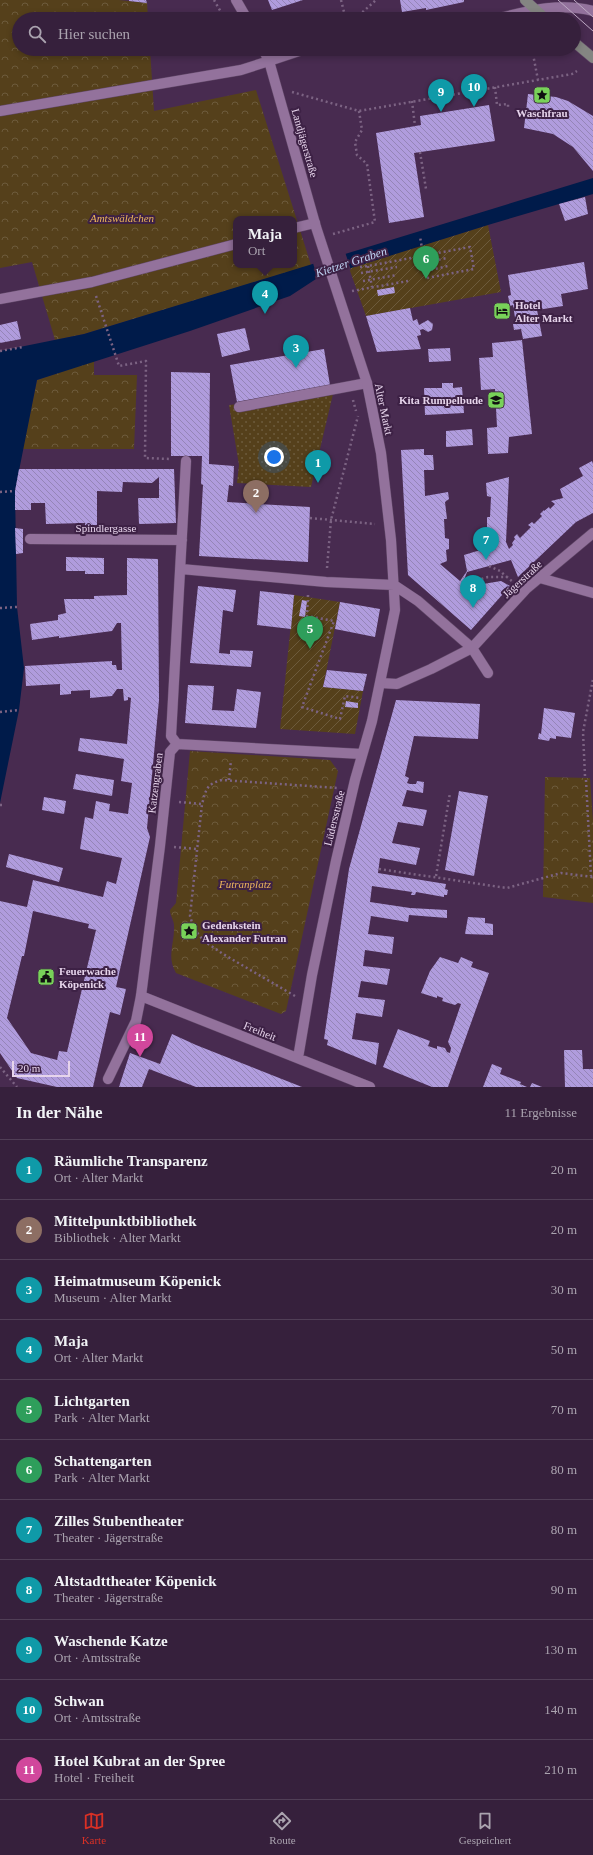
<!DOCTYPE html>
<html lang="de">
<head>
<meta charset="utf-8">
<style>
	:root { --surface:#36203c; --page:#3d2843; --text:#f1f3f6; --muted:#aaa3af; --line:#503e56; --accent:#d93025 }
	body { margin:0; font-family:Georgia,serif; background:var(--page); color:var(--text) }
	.scale { position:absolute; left:12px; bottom:10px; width:58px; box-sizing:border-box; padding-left:4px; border:2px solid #e6d4eb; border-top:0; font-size:11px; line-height:14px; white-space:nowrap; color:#e6d4eb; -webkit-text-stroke:3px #3d2145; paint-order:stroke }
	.you { position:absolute; left:274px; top:457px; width:14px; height:14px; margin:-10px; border:3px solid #fff; border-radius:50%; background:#1a73e8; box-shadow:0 0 0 6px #1a73e833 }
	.badge { display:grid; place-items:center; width:26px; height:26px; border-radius:50%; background:var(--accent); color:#fff; font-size:13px; font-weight:700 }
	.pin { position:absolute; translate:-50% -33px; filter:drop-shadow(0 1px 2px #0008) }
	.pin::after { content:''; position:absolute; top:21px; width:14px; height:12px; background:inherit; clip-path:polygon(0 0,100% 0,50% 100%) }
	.popup { position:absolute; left:233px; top:216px; width:64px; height:52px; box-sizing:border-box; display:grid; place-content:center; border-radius:8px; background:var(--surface); filter:drop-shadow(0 1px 3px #0005); font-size:13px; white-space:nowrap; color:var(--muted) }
	.popup b { font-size:15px; color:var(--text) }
	.popup::after { content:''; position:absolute; left:50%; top:100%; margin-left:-8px; border:8px solid transparent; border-top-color:var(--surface) }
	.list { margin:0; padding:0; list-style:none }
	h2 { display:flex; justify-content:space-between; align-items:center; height:52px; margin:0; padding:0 16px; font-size:17px }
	h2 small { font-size:13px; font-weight:400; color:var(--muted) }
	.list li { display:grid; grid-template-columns:26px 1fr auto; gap:12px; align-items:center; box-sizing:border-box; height:60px; padding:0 16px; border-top:1px solid var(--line) }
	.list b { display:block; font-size:15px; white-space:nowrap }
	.list p { margin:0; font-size:13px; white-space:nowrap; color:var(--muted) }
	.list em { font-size:13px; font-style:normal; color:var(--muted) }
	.icon { flex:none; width:22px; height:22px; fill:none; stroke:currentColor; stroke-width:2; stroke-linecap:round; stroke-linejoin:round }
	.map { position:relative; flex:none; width:593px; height:1087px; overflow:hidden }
	.search { position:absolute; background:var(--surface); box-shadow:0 2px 6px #0003; left:12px; right:12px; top:12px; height:44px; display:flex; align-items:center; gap:10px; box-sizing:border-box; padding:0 14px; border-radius:22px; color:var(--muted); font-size:15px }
	.sheet { height:712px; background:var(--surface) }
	nav { display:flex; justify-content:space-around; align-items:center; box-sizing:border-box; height:56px; border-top:1px solid var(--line); background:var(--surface); font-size:11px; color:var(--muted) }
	nav a { display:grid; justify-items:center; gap:2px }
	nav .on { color:var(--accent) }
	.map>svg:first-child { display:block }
	.grass { fill:url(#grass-dots) }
	.forest { fill:url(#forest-crowns); fill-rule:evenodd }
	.garden { fill:url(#garden-furrows) }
	.water { fill:#001b4a }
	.pier { fill:#482b50 }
	.building { fill:url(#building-back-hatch); fill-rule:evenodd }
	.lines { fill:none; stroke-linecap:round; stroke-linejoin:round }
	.lane-casing { stroke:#614868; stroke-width:11 }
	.street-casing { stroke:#614868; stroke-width:11 }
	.secondary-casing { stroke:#614868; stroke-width:11 }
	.path { stroke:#7c6383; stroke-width:2.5; stroke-dasharray:2 3; stroke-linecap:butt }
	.lane { stroke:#93729c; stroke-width:10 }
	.street { stroke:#93729c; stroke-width:10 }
	.secondary { stroke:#848582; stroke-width:10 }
	.tram { stroke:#bda9c3; stroke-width:1 }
	.labels { text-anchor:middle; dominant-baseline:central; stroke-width:4; stroke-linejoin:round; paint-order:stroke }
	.poi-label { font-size:11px; font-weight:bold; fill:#e6d4eb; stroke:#3d2145; text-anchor:start }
	.street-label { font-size:11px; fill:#e6d4eb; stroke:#3d2145 }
	.park-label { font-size:11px; font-style:italic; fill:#ecb65b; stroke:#3d2145 }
	.water-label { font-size:12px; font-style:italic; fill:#c2d8f8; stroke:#3d2145 }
</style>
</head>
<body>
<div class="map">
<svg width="593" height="1087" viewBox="0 0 593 1087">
	<defs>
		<pattern id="grass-dots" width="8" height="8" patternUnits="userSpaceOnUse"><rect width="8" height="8" fill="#55401b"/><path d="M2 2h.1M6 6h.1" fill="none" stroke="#6d5b3c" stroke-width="1.8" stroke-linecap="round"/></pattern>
		<pattern id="forest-crowns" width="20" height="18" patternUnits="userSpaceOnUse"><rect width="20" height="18" fill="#55401b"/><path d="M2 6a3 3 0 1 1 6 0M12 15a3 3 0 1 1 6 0" fill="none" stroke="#6d5b3c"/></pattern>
		<pattern id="garden-furrows" width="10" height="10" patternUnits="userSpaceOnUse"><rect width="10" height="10" fill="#55401b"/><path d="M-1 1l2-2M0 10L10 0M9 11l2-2" fill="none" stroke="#6d5b3c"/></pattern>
		<pattern id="building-back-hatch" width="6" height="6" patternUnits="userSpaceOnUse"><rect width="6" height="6" fill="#b09cdd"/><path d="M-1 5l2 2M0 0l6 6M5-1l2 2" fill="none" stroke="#9585b7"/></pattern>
	</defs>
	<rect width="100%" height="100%" fill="#482b50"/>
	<path class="grass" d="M333 394 311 487 237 483 239 465 229 405Z"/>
	<path class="forest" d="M0 0H119L147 3 148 19H19V49H150L154 111 256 90 311 265 84 334 55 340 32 262 0 268ZM236 219H294V265H236Z
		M94 361V375H137L134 449H23L37 380Z
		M190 751 330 760 338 771 286 1011 281 1014 176 973C166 956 175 943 174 926 174 920 170 916 170 910L176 903Z
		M545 777 590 778 593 821V903L543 897Z"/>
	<path class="garden" d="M488 225 501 292 366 316 349 268Z
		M294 595 340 602 323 687 363 691 355 734 280 729Z"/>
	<path class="water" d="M593 178V194L488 225 316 279 290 296 190 331 37 380 15 491 17 607 24 668 19 710 0 803V351L84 334Z"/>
	<path class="pier" d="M345 252 351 270 318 280 313 263Z"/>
	<path class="building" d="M129 0H146L147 3 129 1Z
		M268 0H303L272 10Z
		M400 0H464V2L426 10V8L402 12Z
		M528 94 556 97 568 101 593 116V171L573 147 553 134 524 128Z
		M489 105 495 141 414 153 424 217 389 223 376 133 421 125 420 116Z
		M585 197 588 214 565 221 559 204Z
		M584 262 588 289 561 294 563 306 537 310 542 336 523 339 521 329 514 330 513 324H516L513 305 510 306 508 296 511 295 508 275Z
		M394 287 395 293 378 296 377 290Z
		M410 308 413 321 417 319 419 325 428 320 433 324 432 330 428 332 423 329 420 330 421 335 417 336 421 349 377 352 366 316Z
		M17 321 21 339 0 343V325Z
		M245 328 250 350 222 357 217 334Z
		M522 340 532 434 509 437 508 453 488 454 487 428 497 427 495 389 481 390 479 358 493 357 492 343Z
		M450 348 451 361 429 362 428 349Z
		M324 349 330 385 237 402 230 365Z
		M171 372 210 373 209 464 234 466 233 486 229 485 227 502 310 507 308 562 199 556 203 485 201 484 202 456H171Z
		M442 383H453V388L462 387 464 413 425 415 424 388H442Z
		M472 429 473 445 446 447V431Z
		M424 449V455H433L434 470H424L425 496 448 492 449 499 445 502 447 519H444L445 538 449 539V549L446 550 447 561 440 564 460 581 467 571 464 555 487 548V517H490L491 497 487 496 486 483 509 477 506 542 509 549 513 545 512 543 515 539 514 537 517 534 520 538 531 527 528 525 532 522 534 524 542 516 540 514 544 510V511L549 507 550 509 555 504 551 501 563 498 560 489 583 476 579 468 592 461 593 464V513L576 522 518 577 511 560 467 572 464 580 473 589 477 585 501 581 510 586 471 630 408 575 401 450Z
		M19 469H174L176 523 139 524 138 498H159V477L152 483 123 482 122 492 97 491V525L85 526V523L46 524 45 503H31V510H15V491Z
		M15 528 23 529V553L16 554Z
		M66 557 104 558V574H85V571H66Z
		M127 558 158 559 159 700 147 828 150 837 116 987 126 989 120 1015 110 1012 93 1087H57L17 1078 0 1053V901L27 907 33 880 103 897 107 881 116 884 122 858 80 849 85 817 93 819 96 801 110 804 109 811 128 814 132 783 121 781 124 759 78 751 80 738 127 744 131 698 128 697V700L124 701 123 689H117L112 696 90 698V690L71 691V694L60 695V684L26 686 25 666 112 661V665H116L117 670H122L121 623H117L112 631 59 638V636L32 640 30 624 58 620V615L66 613 64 599H94V596L127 595ZM33 911 89 924 88 928 96 930 67 1052 59 1051 57 1060 31 1053 7 1018 22 956H24Z
		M198 586 236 590 233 612 223 610 219 653 230 654V650L253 651 251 667 190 663Z
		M260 591 294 595 291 629 257 625Z
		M302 600 307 601 305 617 299 616Z
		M340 602 380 609 375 637 335 629Z
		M327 670 367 674 363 691 323 687Z
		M188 685 214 686 212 710 234 711 237 689 261 692 256 728 185 723Z
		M396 700 480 704 478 739 414 736 405 776 409 778 407 783 410 784H416L417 781 424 782 423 793 407 790 402 806 427 810 423 826 398 822 392 843 420 848 416 865 380 858 378 873 446 884 445 889 448 890 447 895H444V897L416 892 415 895H411L412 892 372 886 370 902 410 908 447 910V918L409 915 408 922 371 916 368 934 394 937 392 954 365 950 363 966 390 969 387 985 361 981 358 997 385 1000 382 1017 356 1013 352 1039 379 1043 376 1065 327 1045 328 1040 324 1039 349 869Z
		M346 701 358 703V708L345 707Z
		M544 708 575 713 571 738 556 736V739L550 738 549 741 538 739 539 733 541 734Z
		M76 774 114 780 112 796 73 789Z
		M459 791 488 796 474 876 445 870Z
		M44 797 66 801 64 814 42 810Z
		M9 854 63 868 59 882 6 867Z
		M468 917 485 918V923L493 924V935L465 934Z
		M440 957 458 963 461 957 473 962 471 967 489 973 448 1087H432L383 1067 398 1029 430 1041 428 1046 437 1049V1046L445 1048 447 1052 450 1053 451 1048 448 1042 461 1004 458 1003 455 1005 442 1001 443 998 437 996V998L421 993 430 971Z
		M172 1034 196 1045 302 1087H196L149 1069 142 1087H119L130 1053 160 1064Z
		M564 1050H582L583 1069H593V1087H565Z
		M492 1064 502 1068 500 1074 521 1082 520 1084 527 1087H483Z
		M532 1083 542 1087H530Z"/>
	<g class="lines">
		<defs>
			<path id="lane" d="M0 111 241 70 269 61
				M294 228 315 223
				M0 299 92 282 236 244
				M239 407 367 383
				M381 683 397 684 431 669 472 648 488 673
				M108 1079 136 1021 141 996"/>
			<path id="street" d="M236 0 247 19
				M496 19C528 11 560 2 593 11
				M263 49 269 61 316 227 367 383 381 453 391 540 395 610 372 721 355 780 336 861 312 975 298 1058
				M269 61 305 49
				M30 539 182 540
				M181 569 326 582 394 585 418 601 472 648 526 589 593 533
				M540 578 593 593
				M177 744 170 752 160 846 141 996 370 1087
				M177 744 171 736 186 461
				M177 744 362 754"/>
			<path id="secondary" d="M525 0 546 19
				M574 42 593 58"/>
		</defs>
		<use href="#lane" class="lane-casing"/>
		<use href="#street" class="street-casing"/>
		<use href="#secondary" class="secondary-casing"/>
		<path class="path" d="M214 0 225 19
			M341 0 344 12
			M355 19 376 0
			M532 49 538 80
			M495 87 497 105 508 104V107
			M292 92 359 111 572 74 577 71
			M412 101 415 126
			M420 152 426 189
			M333 234 375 222 367 164 357 155 355 142 362 130 359 111
			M424 263 447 258
			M368 266 372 287
			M360 267 368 266 470 247 474 269 427 278C425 264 422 250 420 236
			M426 271 448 266
			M361 273 397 267
			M363 281 397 275
			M352 291 408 281
			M96 296 119 366 146 361 145 458 171 459
			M0 351 23 347
			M353 400 356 411
			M0 492 15 491
			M310 518 375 524
			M489 566 500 571 507 577
			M327 568 331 520 358 416
			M473 589 475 581 488 577H507L513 582
			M308 595 307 616 334 621 302 707 340 719 345 696 361 698
			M0 608 17 607
			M0 712 19 710
			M585 776 583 732 593 679
			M229 780 231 760
			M586 780 591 876
			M179 802 202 804
			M0 805H2
			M174 847 197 849
			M379 869 507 888 561 873 593 877
			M436 876 450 793
			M295 996 223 954 204 941 194 929 190 916 202 804C206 790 206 784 222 780L338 788
			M0 1067 17 1087"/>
		<use href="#lane" class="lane"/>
		<use href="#street" class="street"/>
		<use href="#secondary" class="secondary"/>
		<path class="tram" d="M558 0 593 31
			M574 0 593 17"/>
	</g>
	<defs>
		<symbol id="sight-square" viewBox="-11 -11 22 22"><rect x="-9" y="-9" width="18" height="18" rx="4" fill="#78d259" stroke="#3d2145"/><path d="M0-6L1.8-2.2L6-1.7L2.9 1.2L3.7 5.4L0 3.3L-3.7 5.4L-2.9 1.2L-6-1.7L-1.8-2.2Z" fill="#111"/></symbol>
		<symbol id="hotel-square" viewBox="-11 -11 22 22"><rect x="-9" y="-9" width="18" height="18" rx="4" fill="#78d259" stroke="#3d2145"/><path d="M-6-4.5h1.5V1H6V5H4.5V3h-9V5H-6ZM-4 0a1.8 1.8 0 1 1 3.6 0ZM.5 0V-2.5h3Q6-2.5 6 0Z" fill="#111"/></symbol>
		<symbol id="school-square" viewBox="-11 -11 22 22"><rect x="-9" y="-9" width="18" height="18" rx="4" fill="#78d259" stroke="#3d2145"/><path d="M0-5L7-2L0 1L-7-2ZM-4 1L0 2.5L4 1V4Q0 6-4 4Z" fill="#111"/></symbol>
		<symbol id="civic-square" viewBox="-11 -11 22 22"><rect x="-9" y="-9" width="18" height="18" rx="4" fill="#78d259" stroke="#3d2145"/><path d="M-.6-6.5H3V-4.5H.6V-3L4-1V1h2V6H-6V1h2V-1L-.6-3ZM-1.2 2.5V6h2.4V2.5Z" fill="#111"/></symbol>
	</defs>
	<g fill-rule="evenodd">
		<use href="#sight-square" x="532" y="85" width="20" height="20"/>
		<use href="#hotel-square" x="492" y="301" width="20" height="20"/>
		<use href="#school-square" x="486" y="390" width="20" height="20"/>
		<use href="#sight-square" x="179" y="921" width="20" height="20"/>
		<use href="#civic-square" x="36" y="967" width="20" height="20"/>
	</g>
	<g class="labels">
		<g class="poi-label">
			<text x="542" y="113" text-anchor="middle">Waschfrau</text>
			<text x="515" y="305">Hotel<tspan x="515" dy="13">Alter Markt</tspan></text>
			<text x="483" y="400" text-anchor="end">Kita Rumpelbude</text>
			<text x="202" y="925">Gedenkstein<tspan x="202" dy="13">Alexander Futran</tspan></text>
			<text x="59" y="971">Feuerwache<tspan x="59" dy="13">Köpenick</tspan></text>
		</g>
		<g class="street-label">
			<text transform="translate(305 143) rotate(74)">Landjägerstraße</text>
			<text transform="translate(384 409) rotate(78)">Alter Markt</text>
			<text x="106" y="528">Spindlergasse</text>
			<text transform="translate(522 579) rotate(-43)">Jägerstraße</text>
			<text transform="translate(155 783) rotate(-83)">Katzengraben</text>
			<text transform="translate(334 818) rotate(-76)">Lüdersstraße</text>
			<text transform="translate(260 1031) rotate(22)">Freiheit</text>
		</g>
		<g class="park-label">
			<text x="122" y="218">Amtswäldchen</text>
			<text x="245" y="884">Futranplatz</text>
		</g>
		<g class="water-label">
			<text transform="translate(351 262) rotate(-18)">Kietzer Graben</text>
		</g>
	</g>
</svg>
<div class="scale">20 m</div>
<div class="you"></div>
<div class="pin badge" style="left:318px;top:483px;background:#0f9aa8">1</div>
<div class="pin badge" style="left:256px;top:513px;background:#8d6e63">2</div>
<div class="pin badge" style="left:296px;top:368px;background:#0f9aa8">3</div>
<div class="pin badge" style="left:265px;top:314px;background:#0f9aa8">4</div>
<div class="popup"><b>Maja</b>Ort</div>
<div class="pin badge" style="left:310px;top:649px;background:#2e9e5b">5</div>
<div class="pin badge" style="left:426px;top:279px;background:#2e9e5b">6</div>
<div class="pin badge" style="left:486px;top:560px;background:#0f9aa8">7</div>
<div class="pin badge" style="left:473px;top:608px;background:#0f9aa8">8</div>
<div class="pin badge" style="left:441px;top:112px;background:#0f9aa8">9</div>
<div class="pin badge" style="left:474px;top:107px;background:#0f9aa8">10</div>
<div class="pin badge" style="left:140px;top:1057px;background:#d1479c">11</div>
<div class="search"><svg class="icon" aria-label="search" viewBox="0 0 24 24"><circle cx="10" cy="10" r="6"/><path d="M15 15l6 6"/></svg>Hier suchen</div>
</div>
<section class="sheet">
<h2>In der Nähe<small>11 Ergebnisse</small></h2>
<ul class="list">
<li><span class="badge" style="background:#0f9aa8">1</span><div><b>Räumliche Transparenz</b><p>Ort · Alter Markt</p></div><em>20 m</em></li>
<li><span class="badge" style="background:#8d6e63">2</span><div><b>Mittelpunktbibliothek</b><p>Bibliothek · Alter Markt</p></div><em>20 m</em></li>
<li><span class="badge" style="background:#0f9aa8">3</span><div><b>Heimatmuseum Köpenick</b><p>Museum · Alter Markt</p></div><em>30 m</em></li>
<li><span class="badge" style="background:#0f9aa8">4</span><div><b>Maja</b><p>Ort · Alter Markt</p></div><em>50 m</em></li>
<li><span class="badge" style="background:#2e9e5b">5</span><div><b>Lichtgarten</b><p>Park · Alter Markt</p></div><em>70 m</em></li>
<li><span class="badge" style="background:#2e9e5b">6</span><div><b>Schattengarten</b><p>Park · Alter Markt</p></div><em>80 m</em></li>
<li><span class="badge" style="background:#0f9aa8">7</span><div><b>Zilles Stubentheater</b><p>Theater · Jägerstraße</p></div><em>80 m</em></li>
<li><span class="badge" style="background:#0f9aa8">8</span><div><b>Altstadttheater Köpenick</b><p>Theater · Jägerstraße</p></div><em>90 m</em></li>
<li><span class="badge" style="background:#0f9aa8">9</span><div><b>Waschende Katze</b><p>Ort · Amtsstraße</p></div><em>130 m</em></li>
<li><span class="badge" style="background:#0f9aa8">10</span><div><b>Schwan</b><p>Ort · Amtsstraße</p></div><em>140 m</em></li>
<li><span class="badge" style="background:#d1479c">11</span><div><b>Hotel Kubrat an der Spree</b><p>Hotel · Freiheit</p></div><em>210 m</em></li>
</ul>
</section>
<nav>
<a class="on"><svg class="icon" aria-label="map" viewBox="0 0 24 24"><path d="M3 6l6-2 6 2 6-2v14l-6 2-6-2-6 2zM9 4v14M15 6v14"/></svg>Karte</a>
<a><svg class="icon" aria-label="directions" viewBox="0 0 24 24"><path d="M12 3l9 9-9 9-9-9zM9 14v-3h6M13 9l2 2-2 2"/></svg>Route</a>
<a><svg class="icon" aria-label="saved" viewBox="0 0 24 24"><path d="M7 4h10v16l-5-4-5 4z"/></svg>Gespeichert</a>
</nav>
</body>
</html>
